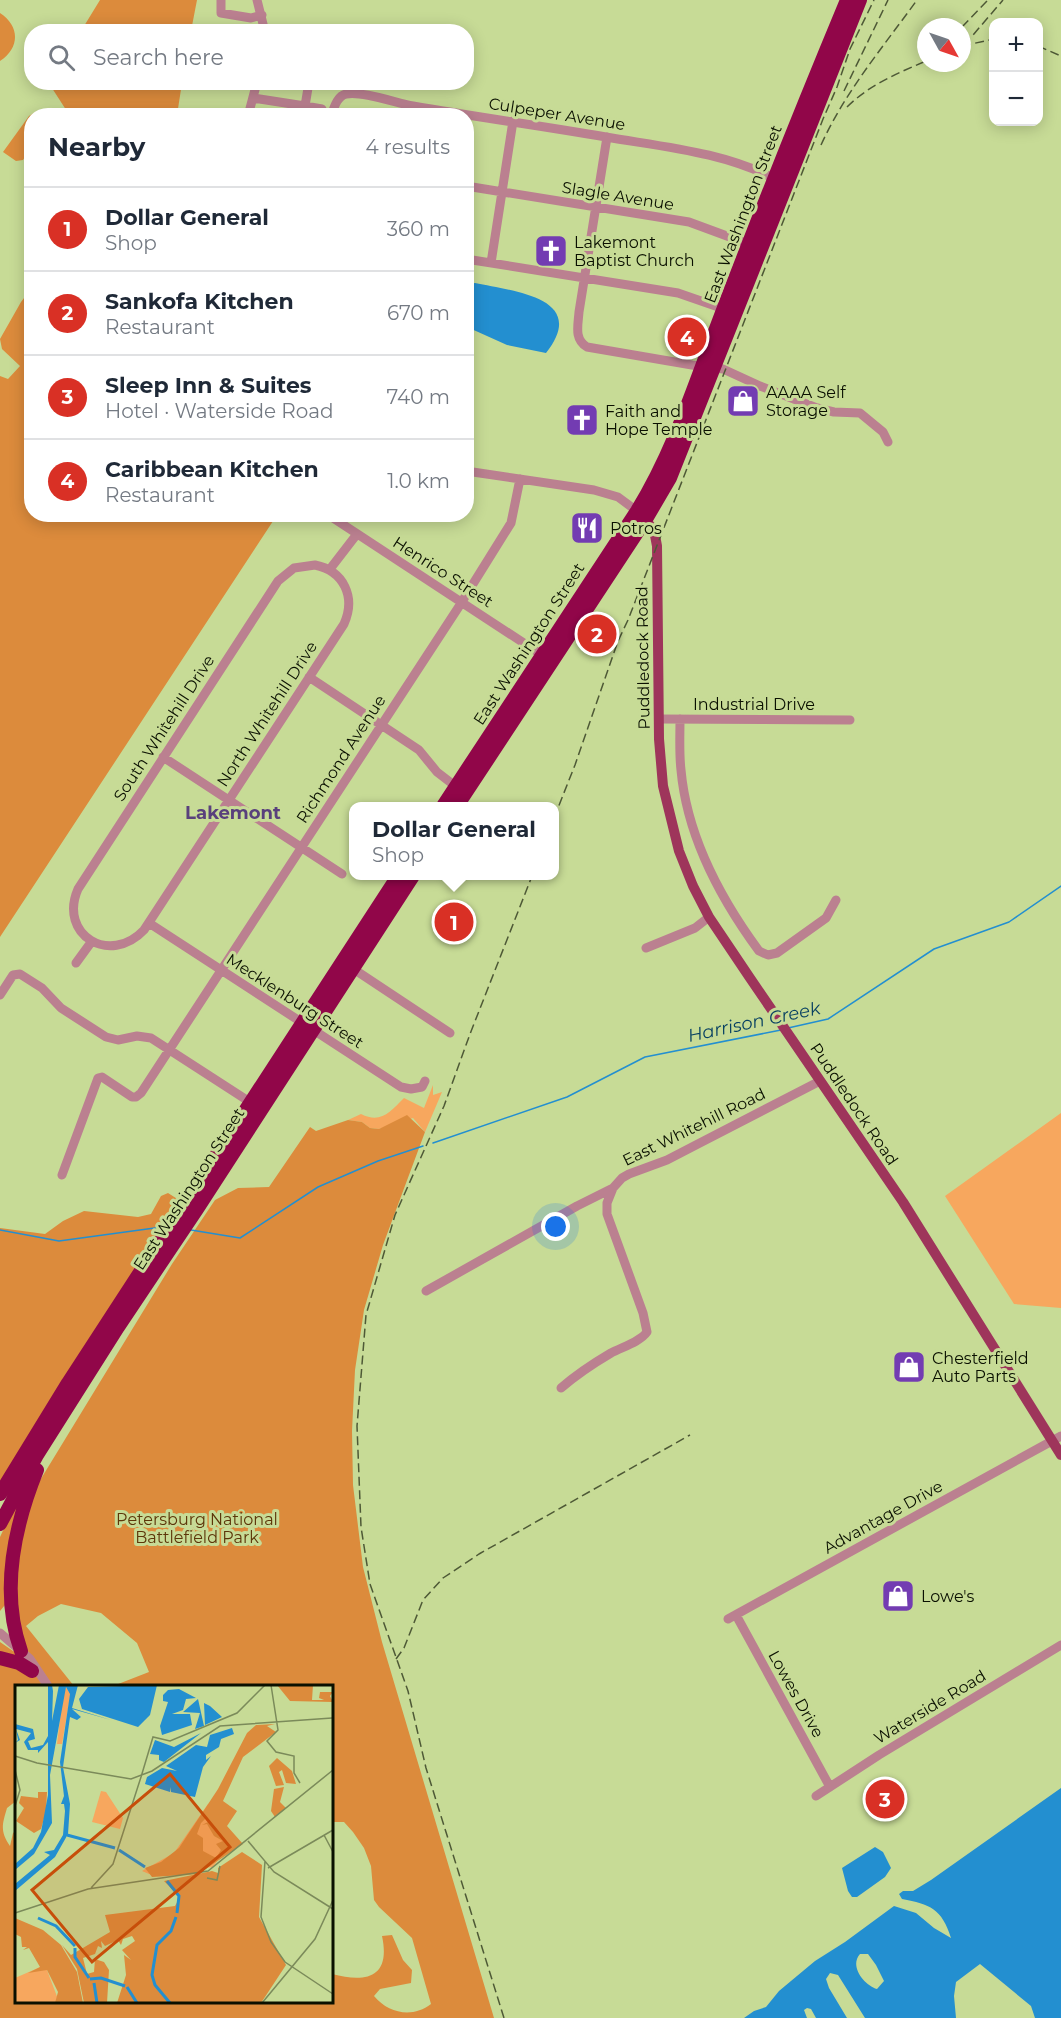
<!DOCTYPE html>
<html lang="en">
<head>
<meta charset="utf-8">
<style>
	:root { --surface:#fff; --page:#f2f2f3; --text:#1f2937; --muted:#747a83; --line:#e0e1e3; --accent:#d93025 }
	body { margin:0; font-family:Montserrat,sans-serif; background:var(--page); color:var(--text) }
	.controls { position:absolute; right:18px; top:18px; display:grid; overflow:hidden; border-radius:12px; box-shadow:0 3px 15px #0003 }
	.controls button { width:54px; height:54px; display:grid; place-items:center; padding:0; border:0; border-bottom:2px solid var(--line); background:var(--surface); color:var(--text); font:30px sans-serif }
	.compass { position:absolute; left:917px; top:18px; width:54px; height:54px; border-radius:50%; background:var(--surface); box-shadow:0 3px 15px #0003; rotate:130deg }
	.you { position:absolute; left:556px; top:1227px; width:21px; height:21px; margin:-15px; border:4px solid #fff; border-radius:50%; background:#1a73e8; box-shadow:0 0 0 9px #1a73e833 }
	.badge { display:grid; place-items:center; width:39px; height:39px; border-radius:50%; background:var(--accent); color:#fff; font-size:20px; font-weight:700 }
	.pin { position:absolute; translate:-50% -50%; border:3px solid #fff; box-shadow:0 2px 6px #0006 }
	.popup { position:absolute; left:349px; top:802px; width:210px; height:78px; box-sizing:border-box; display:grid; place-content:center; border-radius:12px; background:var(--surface); filter:drop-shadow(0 2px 4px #0005); font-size:20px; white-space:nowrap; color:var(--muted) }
	.popup b { font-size:22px; color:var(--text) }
	.popup::after { content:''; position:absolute; left:50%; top:100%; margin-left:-12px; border:12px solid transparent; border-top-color:var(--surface) }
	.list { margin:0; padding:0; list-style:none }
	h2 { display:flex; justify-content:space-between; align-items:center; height:78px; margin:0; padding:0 24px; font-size:26px }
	h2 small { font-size:20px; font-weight:400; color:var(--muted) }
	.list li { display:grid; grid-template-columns:39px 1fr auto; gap:18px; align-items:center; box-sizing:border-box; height:84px; padding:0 24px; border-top:2px solid var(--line) }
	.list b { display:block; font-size:22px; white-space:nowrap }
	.list p { margin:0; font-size:20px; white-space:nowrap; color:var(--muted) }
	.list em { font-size:20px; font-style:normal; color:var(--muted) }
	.icon { flex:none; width:33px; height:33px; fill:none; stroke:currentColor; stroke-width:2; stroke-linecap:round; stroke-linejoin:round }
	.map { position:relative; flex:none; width:1061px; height:2018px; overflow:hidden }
	.search { position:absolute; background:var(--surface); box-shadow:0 3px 15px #0003; left:24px; top:24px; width:450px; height:66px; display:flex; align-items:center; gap:15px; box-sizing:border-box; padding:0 21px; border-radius:24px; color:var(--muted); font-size:22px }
	.panel { position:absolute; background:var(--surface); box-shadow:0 3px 15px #0003; left:24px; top:108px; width:450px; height:414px; border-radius:24px }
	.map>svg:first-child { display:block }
	.green { fill:#f7a75e }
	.forest { fill:#dc8b3c; fill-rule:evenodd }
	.water { fill:#238fd0; fill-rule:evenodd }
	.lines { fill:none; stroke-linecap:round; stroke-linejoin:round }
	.stream { stroke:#238fd0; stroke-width:1.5 }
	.minor { stroke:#bb8090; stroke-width:9 }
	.major { stroke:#9e355b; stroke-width:10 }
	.highway { stroke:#910649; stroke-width:14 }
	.rail { stroke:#4e5936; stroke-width:1.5; stroke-dasharray:9 4.5; stroke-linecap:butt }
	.labels { text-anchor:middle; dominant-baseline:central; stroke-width:6; stroke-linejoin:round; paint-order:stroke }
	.street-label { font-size:16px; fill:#0a1000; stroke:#c7db96 }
	.poi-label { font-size:16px; fill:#0a1000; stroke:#c7db96; text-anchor:start }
	.park-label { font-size:16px; fill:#5d3509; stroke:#c7db96 }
	.neighbourhood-label { font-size:18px; font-weight:bold; fill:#59407c; stroke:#c7db96 }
	.water-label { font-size:18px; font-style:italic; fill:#084162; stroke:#c7db96 }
	.inset-river { fill:none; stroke:#238fd0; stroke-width:3 }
	.inset-road { fill:none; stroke:#7b8a5a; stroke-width:1.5 }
	.view { fill:#c74e0a; fill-opacity:0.15; stroke:#c74e0a; stroke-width:3 }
	.inset-edge { fill:none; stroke:#0a1000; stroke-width:3 }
</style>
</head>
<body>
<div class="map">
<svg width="1061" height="2018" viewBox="0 0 1061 2018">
	<rect width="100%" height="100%" fill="#c7db96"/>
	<path class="green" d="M433 1085V1095L442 1092 425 1132 413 1118 379 1129 370 1128 362 1122 348 1120 361 1114C381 1124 390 1112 404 1098L424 1108Z
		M1061 1113V1308L1014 1304 945 1196Z"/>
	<path class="forest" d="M100 0H197L191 31H81Z
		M0 13C20 26 20 48 0 61Z
		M51 82H182V83L177 115 70 116 50 85Z
		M37 111 44 115 32 116 31 148 23 160 16 161 3 152 29 116Z
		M31 270 32 514 277 515 0 937V376L8 379 20 366 2 349 0 339 21 302 30 290Z
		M407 1115 425 1132 383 1245 364 1310 355 1370 352 1431 353 1485 363 1567 382 1642 494 2018H0V1642L13 1651 26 1654 9 1600 0 1611V1537L15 1505 28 1500 172 1264 215 1200 238 1188 269 1187 310 1127 316 1131 348 1120 362 1122 370 1128 379 1129ZM61 1604 101 1613 137 1643 149 1672 113 1686H332V1822H344L353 1832 364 1848 371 1866 374 1900 379 1907 412 1938 431 2004C413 2018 389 2014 374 1996L380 1989 411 1983 412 1970 403 1960 392 1935 382 1936C391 1978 366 1983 332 1974V2002H16V1831L13 1833 10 1846C0 1831 2 1825 7 1808L16 1801V1686H74L26 1626 38 1616Z
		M168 1193 179 1200 0 1482V1228L45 1234 63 1221 84 1211 138 1217 151 1214 161 1196Z"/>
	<path class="water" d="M475 283C512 291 590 297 546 353L507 345 467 327V284Z
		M1061 1788V2018H1035L1031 2006 980 1964 956 1982 954 1996 956 2018H865L838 1975 830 1973 826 1979 829 1988 847 2018H816L811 2009 807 2008 804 2010 807 2018H744L754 2011 766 2007 779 1991 815 1961 845 1942 894 1906 916 1913 934 1928 951 1938C942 1909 930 1904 902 1899L899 1894 903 1891H913L931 1880ZM860 1954H868L876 1965 884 1981 877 1989C864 1985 849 1966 860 1954Z
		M875 1847 883 1852 891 1868 885 1877 857 1897H852L848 1891 842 1868Z"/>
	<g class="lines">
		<path class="stream" d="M788 1028 828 1019 934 949 1009 922 1061 886
			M433 1143 567 1097 645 1057 781 1030
			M0 1230 59 1241 162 1227
			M191 1230 240 1238 318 1187 378 1161 423 1146"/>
		<path class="minor" d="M221 0V13L251 18 262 15
			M257 0 265 32
			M253 98 305 106 309 82
			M305 106 322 109
			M248 116 257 82
			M331 116C334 108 337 96 346 94 363 91 396 103 413 106 477 117 542 126 606 137 664 147 724 152 777 180
			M607 137 579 312C578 326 574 339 587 347L692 365 723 369 760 386 817 408 834 412 860 413 883 432 888 442
			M466 186 689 222 754 246
			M466 259 678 293 727 310
			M491 263 513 121
			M466 471 594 490 618 497 637 511
			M327 514 545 657
			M315 565C344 571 356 597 344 624L144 930C110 966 58 935 78 889L278 581 294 568Z
			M330 569 357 534
			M309 677 419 750 437 772 459 789
			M659 719 850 720
			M680 719C680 736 679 753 681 770 687 837 720 898 759 951L768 955 777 953 826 918 836 900
			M163 757 342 874
			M149 923 401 1087 411 1089 422 1087 425 1081
			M646 948 695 928 709 917
			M76 963 92 941
			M349 966 450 1033
			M0 995 13 975 20 974 42 988 61 1008 106 1037 118 1040 137 1036 151 1038 253 1104
			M62 1175 98 1078 102 1077 132 1097H136L141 1093 458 608 511 523 520 479
			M426 1291 577 1206 613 1188 622 1178 629 1174 667 1160 694 1146 820 1081
			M561 1388C576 1375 594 1363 611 1353 622 1347 640 1342 647 1332L643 1313 607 1214V1203L613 1188
			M736 1615 830 1787
			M728 1619 1061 1436
			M0 1633 30 1659 48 1686
			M816 1796 879 1755 1061 1645"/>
		<path class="major" d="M641 515 654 530 657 546 659 739 663 786 679 851 693 886 709 917 750 978 903 1202 1061 1455"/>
		<path class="highway" d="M443 806 637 511C676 448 698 374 725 305 764 203 805 101 847 0
			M457 806 646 519 670 478 860 0
			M0 1494 68 1383 398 876
			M0 1524 37 1455 118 1327 197 1209 413 876
			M21 1651C0 1592 14 1527 37 1470
			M0 1658 19 1663 32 1671"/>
		<path class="rail" d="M962 27 988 0
			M962 42 973 35 1003 0
			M962 46 994 39
			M1038 46 1061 56
			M844 91 888 0
			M847 107C869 85 898 73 926 61
			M821 145C845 92 883 47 917 0
			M554 818 575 765 618 641 628 620 823 119 837 87 850 49 874 0
			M396 1659 404 1648 423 1600 443 1578 479 1554 690 1435
			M504 2018 426 1768 408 1691 370 1584 361 1527 357 1426 366 1315 395 1215 444 1106 470 1034 532 876"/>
	</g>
	<defs>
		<symbol id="church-square" viewBox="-11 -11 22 22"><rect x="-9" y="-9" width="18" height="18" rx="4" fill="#733cb2" stroke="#c7db96"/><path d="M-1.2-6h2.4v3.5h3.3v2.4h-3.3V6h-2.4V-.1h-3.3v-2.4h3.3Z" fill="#fff"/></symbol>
		<symbol id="shop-square" viewBox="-11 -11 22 22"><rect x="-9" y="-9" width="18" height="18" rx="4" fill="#733cb2" stroke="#c7db96"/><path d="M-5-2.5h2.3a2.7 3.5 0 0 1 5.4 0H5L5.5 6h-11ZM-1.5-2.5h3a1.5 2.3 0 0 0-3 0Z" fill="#fff"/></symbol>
		<symbol id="restaurant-square" viewBox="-11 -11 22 22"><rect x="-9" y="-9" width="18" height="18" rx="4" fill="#733cb2" stroke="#c7db96"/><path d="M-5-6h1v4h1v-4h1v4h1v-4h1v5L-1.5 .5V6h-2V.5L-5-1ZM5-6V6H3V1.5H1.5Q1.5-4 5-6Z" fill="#fff"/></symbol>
	</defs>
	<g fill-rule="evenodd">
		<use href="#church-square" x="532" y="232" width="38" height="38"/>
		<use href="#shop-square" x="724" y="382" width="38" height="38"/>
		<use href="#church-square" x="563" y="401" width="38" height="38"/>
		<use href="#restaurant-square" x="568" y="509" width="38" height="38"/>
		<use href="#shop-square" x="890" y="1348" width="38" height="38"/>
		<use href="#shop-square" x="879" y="1577" width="38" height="38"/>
	</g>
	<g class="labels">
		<g class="street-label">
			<text transform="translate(557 114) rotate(9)">Culpeper Avenue</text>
			<text transform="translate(618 196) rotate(9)">Slagle Avenue</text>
			<text transform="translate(743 214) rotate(-69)">East Washington Street</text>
			<text transform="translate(443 572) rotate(33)">Henrico Street</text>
			<text transform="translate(529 644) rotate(-57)">East Washington Street</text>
			<text transform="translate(643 658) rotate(-91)">Puddledock Road</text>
			<text x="754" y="704">Industrial Drive</text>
			<text transform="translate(267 714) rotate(-57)">North Whitehill Drive</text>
			<text transform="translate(164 728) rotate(-57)">South Whitehill Drive</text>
			<text transform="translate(341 759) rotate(-57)">Richmond Avenue</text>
			<text transform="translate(295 1001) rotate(33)">Mecklenburg Street</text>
			<text transform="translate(854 1104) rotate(56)">Puddledock Road</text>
			<text transform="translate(694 1127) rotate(-26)">East Whitehill Road</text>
			<text transform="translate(189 1189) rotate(-57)">East Washington Street</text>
			<text transform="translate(883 1517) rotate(-29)">Advantage Drive</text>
			<text transform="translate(796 1694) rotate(61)">Lowes Drive</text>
			<text transform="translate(930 1707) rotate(-31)">Waterside Road</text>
		</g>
		<g class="poi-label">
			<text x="574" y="242">Lakemont<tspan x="574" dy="18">Baptist Church</tspan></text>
			<text x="766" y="392">AAAA Self<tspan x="766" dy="18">Storage</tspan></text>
			<text x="605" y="411">Faith and<tspan x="605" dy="18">Hope Temple</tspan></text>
			<text x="610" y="528">Potros</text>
			<text x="932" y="1358">Chesterfield<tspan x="932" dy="18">Auto Parts</tspan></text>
			<text x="921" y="1596">Lowe's</text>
		</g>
		<g class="park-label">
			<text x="197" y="1519">Petersburg National<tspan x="197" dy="18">Battlefield Park</tspan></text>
		</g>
		<g class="neighbourhood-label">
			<text x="233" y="813">Lakemont</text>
		</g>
		<g class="water-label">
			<text transform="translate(754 1022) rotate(-12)">Harrison Creek</text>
		</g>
	</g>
	<g transform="translate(15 1685)">
		<rect width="318" height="318" fill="#c7db96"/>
		<path d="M54 0H57L47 59H42L48 9 51 2 54 7ZM86 106 91 107 108 133 105 144 77 137ZM193 119 219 153 198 182 134 189 127 186 159 168ZM30 280 43 314 40 318H0V293Z" fill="#f7a75e"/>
		<path d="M262 0H298L297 15H309L304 13 305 7H318L315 11 318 17 275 16ZM260 39 252 41 261 47 228 72 208 116 222 126 212 141 228 159 183 189 137 192 130 183 146 177 164 163 203 104 232 48 241 40ZM191 133 193 137 187 140 192 139 199 151 208 156 201 159 206 165 201 173 188 166V153L182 149 186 138ZM262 73 277 86 281 99 271 98 267 85 264 87 269 100 261 101 254 81ZM269 102 265 117 271 123 260 132 256 126 259 104ZM23 107H32L31 127 26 144 19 148 1 136 9 123 4 118 6 111 23 113ZM227 167 247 180 244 232 271 280 246 318H102L111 290 109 270 116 275 107 265 120 256 117 251 108 254 106 260 103 255 90 261 86 256 87 263 83 261 80 269 68 273 72 289 79 287 80 274 89 277 94 285 92 318H69L62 284 47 260 56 270 95 247 90 230 160 221 165 212 149 196 197 186 203 188V183ZM0 233 28 245 46 260 62 287 68 318H40L43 307 32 285 13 288 25 282 14 263 8 265 12 262H7L6 252 0 249Z" fill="#dc8b3c" fill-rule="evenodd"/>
		<path d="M33 0H37L38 6 37 36 44 0H63L57 23 96 35 57 24 66 32 62 35 55 32 48 82 55 119 53 149 40 172 0 206V199L35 170 29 167 39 165 48 150 50 126 49 119H46L49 111 45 77 55 9 51 2 35 90 37 138 19 169 0 185V179L18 163 26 147 33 110V57L23 68V65H13L9 57 16 48 1 44 5 55 0 58 3 55 0 39 18 44 20 54 13 56 16 63 28 60 33 51ZM142 0 135 30 123 42 67 24 64 14 73 2ZM164 4 181 13 171 14 168 25 157 29H175L177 40 147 50 145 41 153 17 148 16V10L153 5ZM183 14 189 41 180 44 185 28 168 27ZM189 18 195 21 207 32 190 40ZM217 43 219 49 206 54 204 62 191 70V75L196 71 188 82 180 112 156 107 155 102V107L130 99 132 92 147 83 162 86 151 81 181 60 192 62 195 50ZM186 48 149 77 144 75V70L135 69 140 55 159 62Z" fill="#238fd0"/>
		<path class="inset-river" d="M52 150 100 163M104 165 130 182M152 196 164 211 162 228M23 233 41 241 60 261M60 263V272L74 293M75 294 86 293 110 301M79 298 82 318M112 302 122 318M155 318 140 300 137 290 142 260 156 246 161 232"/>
		<path class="inset-road" d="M256 0 263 45 252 56 261 67 279 71V88L285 98M0 71 22 78 116 94 137 86 205 41 317 33M0 85 5 105 0 121M126 92 138 52 155 56 222 28 250 0M309 150 318 167M233 156 259 187 318 224M250 176 246 232 256 257 270 277 318 309M253 183 318 145M192 193 202 195 205 181M76 203 98 179 126 92M0 228 73 204 193 186 318 85M247 318 300 254 318 215"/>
		<path class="view" d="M155 89 215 162 77 277 17 205Z"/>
		<rect width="318" height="318" class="inset-edge"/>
	</g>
</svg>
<div class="controls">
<button>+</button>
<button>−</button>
</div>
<svg class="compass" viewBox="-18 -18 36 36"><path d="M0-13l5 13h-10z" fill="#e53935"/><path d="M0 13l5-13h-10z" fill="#747a83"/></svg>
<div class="you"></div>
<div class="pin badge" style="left:454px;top:922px">1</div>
<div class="popup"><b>Dollar General</b>Shop</div>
<div class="pin badge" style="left:597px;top:634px">2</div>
<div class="pin badge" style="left:885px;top:1799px">3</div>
<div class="pin badge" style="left:687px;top:337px">4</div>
<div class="search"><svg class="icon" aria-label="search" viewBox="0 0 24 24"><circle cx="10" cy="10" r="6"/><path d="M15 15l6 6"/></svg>Search here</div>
<section class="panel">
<h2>Nearby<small>4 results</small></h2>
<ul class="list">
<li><span class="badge">1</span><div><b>Dollar General</b><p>Shop</p></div><em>360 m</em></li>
<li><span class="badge">2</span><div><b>Sankofa Kitchen</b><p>Restaurant</p></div><em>670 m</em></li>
<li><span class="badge">3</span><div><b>Sleep Inn &amp; Suites</b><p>Hotel · Waterside Road</p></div><em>740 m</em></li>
<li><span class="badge">4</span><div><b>Caribbean Kitchen</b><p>Restaurant</p></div><em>1.0 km</em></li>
</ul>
</section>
</div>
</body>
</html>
